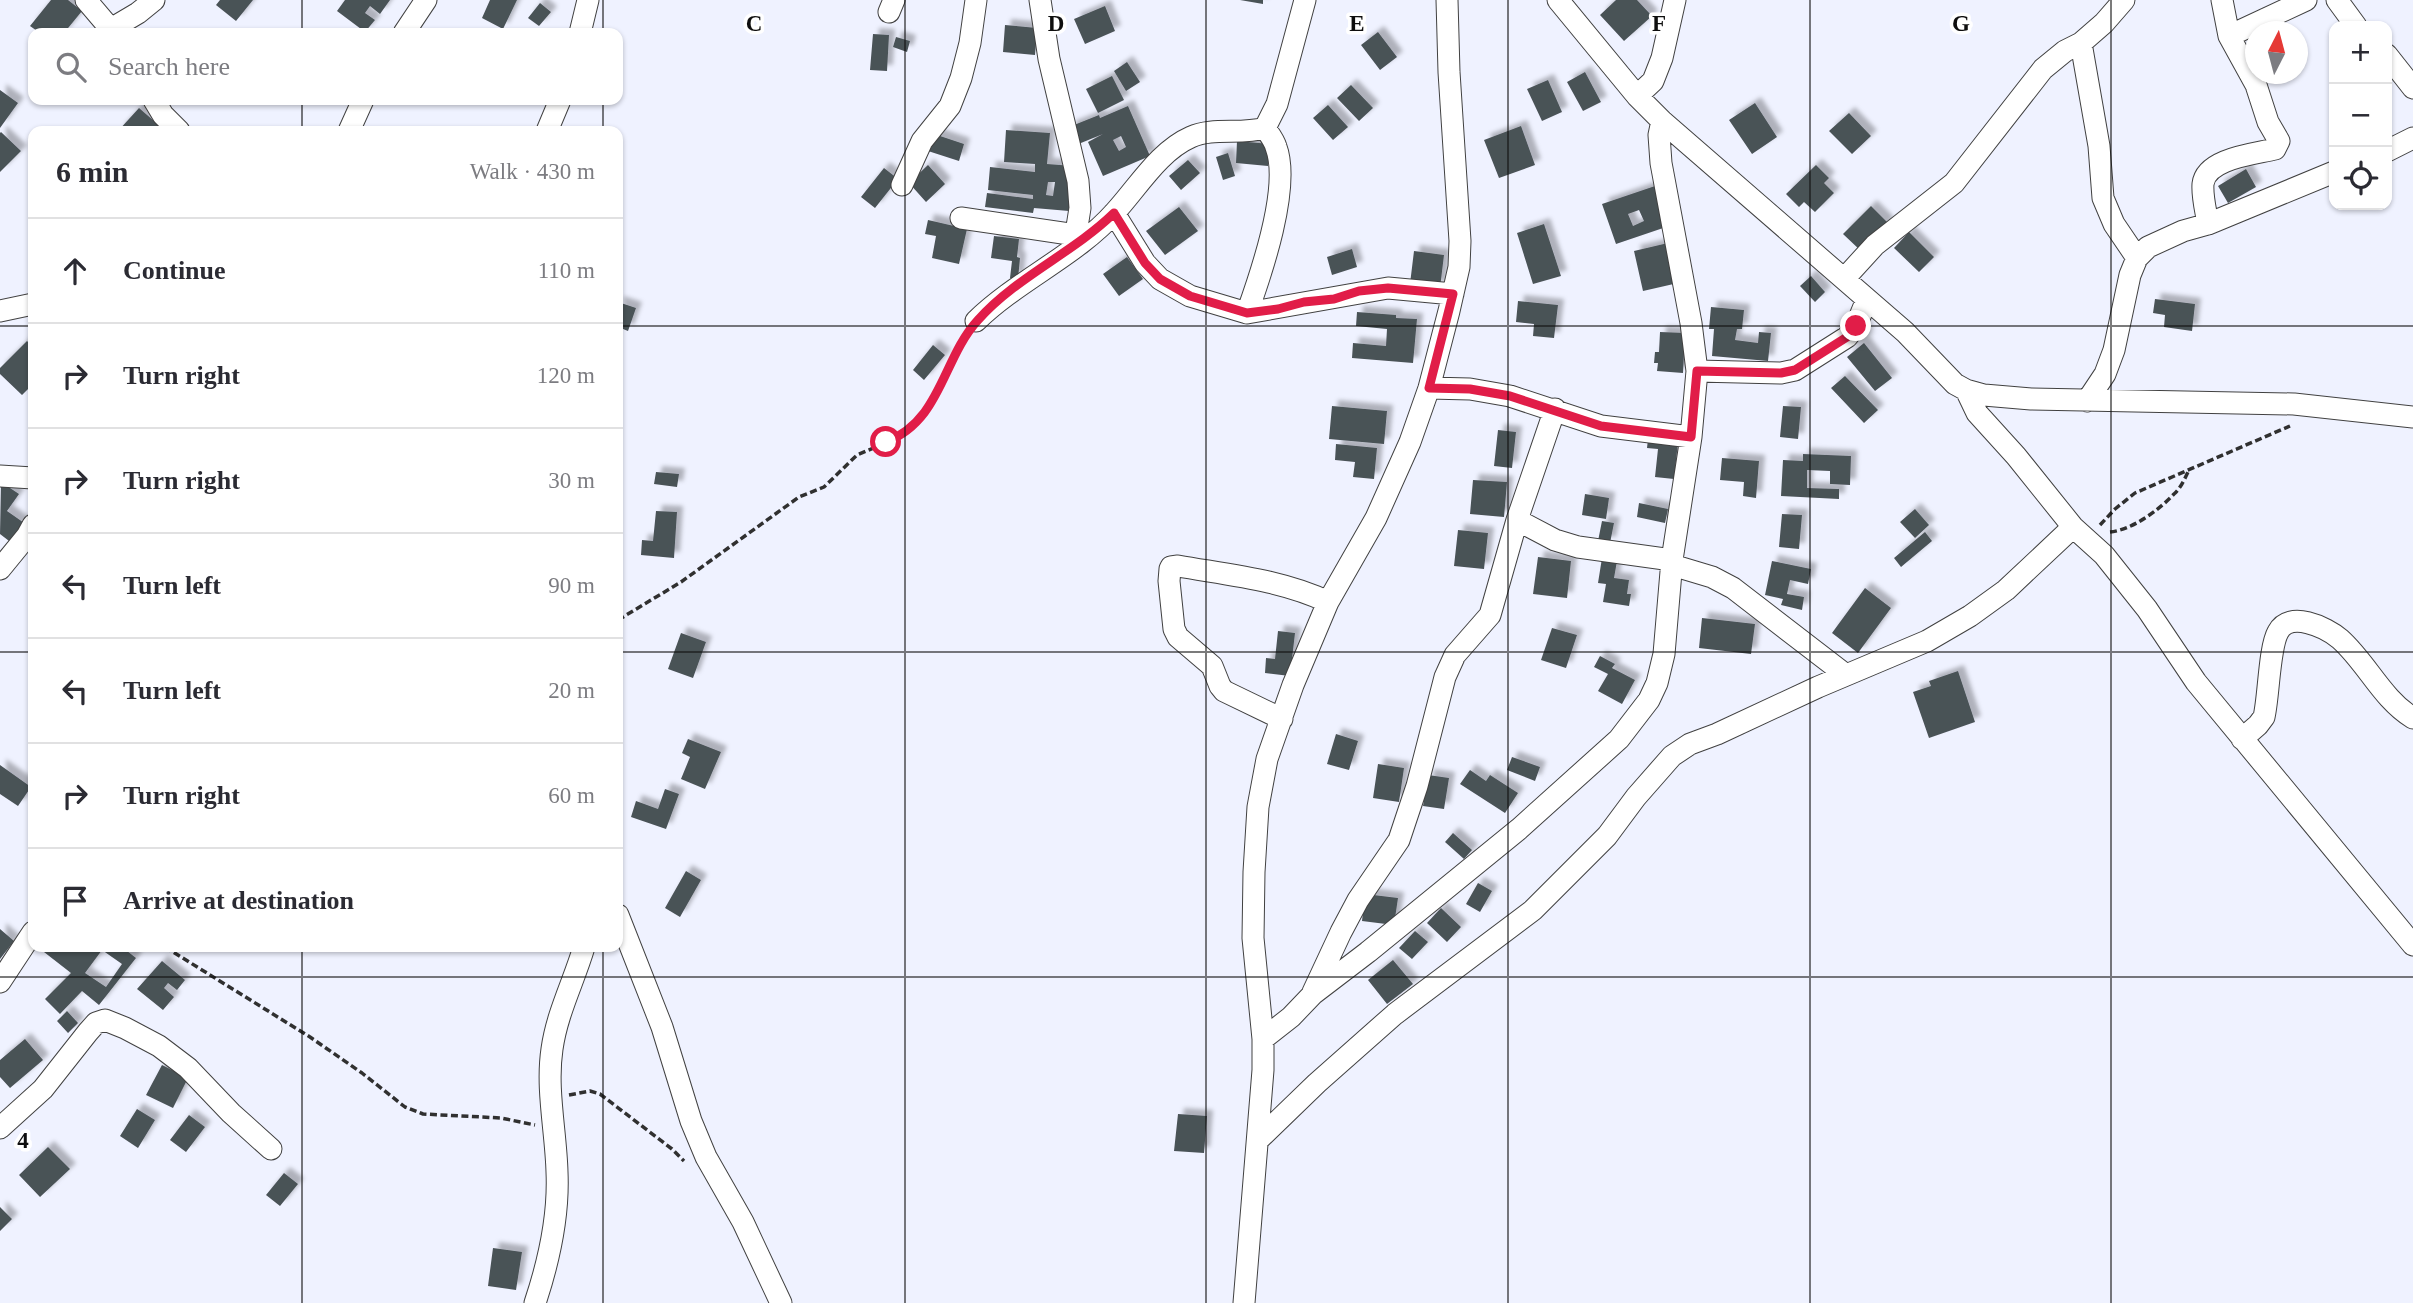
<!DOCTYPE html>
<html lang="en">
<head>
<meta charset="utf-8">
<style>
	:root { --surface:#fff; --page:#f2f2f3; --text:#2b2b33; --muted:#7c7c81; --line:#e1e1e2 }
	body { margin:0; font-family:"Times New Roman",serif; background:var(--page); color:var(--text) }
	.controls { position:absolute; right:21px; top:21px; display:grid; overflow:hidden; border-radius:14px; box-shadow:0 2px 5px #0004 }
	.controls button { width:63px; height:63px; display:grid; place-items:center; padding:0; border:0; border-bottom:2px solid var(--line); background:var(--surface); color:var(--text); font:35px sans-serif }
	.compass { position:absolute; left:2245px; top:21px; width:63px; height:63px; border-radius:50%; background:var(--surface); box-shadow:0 2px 5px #0004; rotate:6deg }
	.stop { position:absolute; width:21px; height:21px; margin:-16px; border:5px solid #e11d48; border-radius:50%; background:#fff }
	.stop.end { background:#e11d48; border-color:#fff; box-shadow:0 2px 7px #0008 }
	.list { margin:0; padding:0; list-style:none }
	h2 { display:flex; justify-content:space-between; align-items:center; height:91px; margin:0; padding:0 28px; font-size:30px }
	h2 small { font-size:23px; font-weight:400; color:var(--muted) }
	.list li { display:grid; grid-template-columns:46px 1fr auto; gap:21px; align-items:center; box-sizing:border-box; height:105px; padding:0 28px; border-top:2px solid var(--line) }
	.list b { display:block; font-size:26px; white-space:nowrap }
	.list em { font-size:23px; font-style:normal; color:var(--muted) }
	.icon { flex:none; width:38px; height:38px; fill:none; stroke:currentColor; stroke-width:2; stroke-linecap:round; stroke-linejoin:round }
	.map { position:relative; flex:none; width:2413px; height:1303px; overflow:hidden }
	.search { position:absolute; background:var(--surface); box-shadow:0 2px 5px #0004; left:28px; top:28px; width:595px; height:77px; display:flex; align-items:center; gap:18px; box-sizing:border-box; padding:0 24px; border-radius:14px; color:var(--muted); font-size:26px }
	.panel { position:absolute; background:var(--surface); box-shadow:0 2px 5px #0004; left:28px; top:126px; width:595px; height:826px; border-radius:14px }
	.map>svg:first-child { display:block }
	.building { fill:#4a5257; fill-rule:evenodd; filter:url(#shadow) }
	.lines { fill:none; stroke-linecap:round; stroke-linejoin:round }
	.street-casing { stroke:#414141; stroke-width:23 }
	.path { stroke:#303030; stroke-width:3.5; stroke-dasharray:7 3.5; stroke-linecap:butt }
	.street { stroke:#fff; stroke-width:21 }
	.route { stroke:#e11d48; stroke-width:9 }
	.grid { fill:none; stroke:#0e0e0e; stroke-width:2; stroke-opacity:0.55 }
	.grid-label { font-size:23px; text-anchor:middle; font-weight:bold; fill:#0e0e0e; stroke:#fff; stroke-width:7; stroke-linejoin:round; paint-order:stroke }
</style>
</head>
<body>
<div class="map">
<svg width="2413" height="1303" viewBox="0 0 2413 1303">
	<defs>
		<filter id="shadow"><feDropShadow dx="6" dy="-6" stdDeviation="2" flood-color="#0004"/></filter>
	</defs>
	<rect width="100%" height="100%" fill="#eff2ff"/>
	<path class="building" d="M51 0H68L82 11 64 33H40L30 26Z
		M220 0H253L236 21 216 5Z
		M345 0H390L380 14 370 6 365 13 375 20 365 32 337 11Z
		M490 0H517L503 29 482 18Z
		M1240 0H1263V4Z
		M1616 0H1637L1652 16 1624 41 1600 15Z
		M540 3 551 12 539 26 528 18Z
		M1105 6 1115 31 1085 44 1074 19Z
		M1005 25 1037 28 1035 55 1003 52Z
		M1378 32 1397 57 1380 70 1361 45Z
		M873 34 889 35 887 71 870 70Z
		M896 37 910 41 907 52 893 47Z
		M1127 62 1140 82 1126 91 1114 71Z
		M1585 72 1601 102 1583 111 1567 82Z
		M1112 76 1124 100 1098 113 1086 89Z
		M1548 80 1562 112 1542 121 1527 89Z
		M1351 85 1373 108 1359 121 1337 98Z
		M0 90 18 103 0 128Z
		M1755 103 1777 137 1752 154 1729 120Z
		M1328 105 1348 127 1333 140 1313 118Z
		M1128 106 1150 156 1103 176 1088 142 1103 134 1076 145 1069 127 1099 115 1100 118ZM1121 136 1126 147 1119 151 1113 140Z
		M139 108 154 121 165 131H118Z
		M1849 113 1871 136 1852 154 1829 131Z
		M1521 126 1535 165 1499 178 1484 140Z
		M1006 130 1050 133 1047 164 1073 166 1069 211 1034 208 1033 213 985 207 987 193 1033 199V195L988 190 990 167 1035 172V164L1004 162ZM1048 182H1055L1053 196 1046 195Z
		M1 132 21 151 0 172V133Z
		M934 134 964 144 959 161 928 151Z
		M1237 141 1270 144 1268 166 1236 163Z
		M1228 153 1235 176 1223 180 1216 157Z
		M1188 160 1200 173 1181 190 1169 176Z
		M928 165 945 184 926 202 909 183Z
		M1816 165 1829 178 1824 183 1834 193 1815 212 1804 202 1799 207 1786 194Z
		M884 168 898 179 875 208 861 197Z
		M2246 169 2256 187 2228 203 2218 186Z
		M1658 185 1672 225 1616 244 1602 204ZM1639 210 1644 221 1633 226 1628 214Z
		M1871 206 1888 223 1861 251 1843 234Z
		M1179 207 1198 231 1165 255 1146 231Z
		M928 220 967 229 959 264 932 258 936 236 925 234Z
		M1544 224 1561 276 1533 284 1517 233Z
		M1909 232 1934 257 1919 272 1894 248Z
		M994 236 1019 239 1017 257 1020 258 1018 279 1010 278 1012 261 991 258Z
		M1668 243 1678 283 1643 291 1634 251Z
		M1352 249 1357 267 1332 275 1327 257Z
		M1414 251 1444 255 1440 288 1410 284Z
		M1127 257 1143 279 1119 296 1103 274Z
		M1811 276 1825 292 1815 302 1800 286Z
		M2155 299 2195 304 2192 331 2164 327 2165 315 2153 313Z
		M1518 301 1558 305 1554 338 1533 336 1534 324 1516 322Z
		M618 302 636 308 628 331 618 327Z
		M1711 307 1744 310 1742 329H1737L1735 340 1758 343 1759 332 1771 333 1768 361 1712 356 1714 329H1709Z
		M1357 312 1396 315V318L1417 319 1413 363 1352 358 1353 343 1386 346 1387 329 1356 326Z
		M1660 332 1685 333 1683 373 1657 371 1658 363H1654L1655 352H1659Z
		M27 341 33 347V384L22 395 0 374V368Z
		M1864 343 1892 378 1875 391 1847 357Z
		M933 345 945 355 924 380 913 370Z
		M1845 376 1878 410 1864 423 1831 388Z
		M1332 406 1387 411 1384 444 1329 439Z
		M1783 406 1801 407 1798 439 1780 437Z
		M1498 430 1516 432 1512 468 1494 466Z
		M1648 439 1678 442 1674 479 1655 477 1658 449 1647 448Z
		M1336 444 1377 448 1374 479 1353 477 1355 462 1335 460Z
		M1803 454 1851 456 1850 485 1830 484V471L1807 470V488L1839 489V499L1781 496 1783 460 1803 461Z
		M1722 458 1759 461 1756 498 1743 496 1744 482 1720 480Z
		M656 472 679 474 677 487 654 484Z
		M1473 480 1507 482 1504 517 1470 514Z
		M1 482 19 494 7 511 27 525 13 544 0 534Z
		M1585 494 1609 498 1606 519 1582 515Z
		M1639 503 1668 509 1665 523 1637 517Z
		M1915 509 1929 525 1915 538 1900 522Z
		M656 511 677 512 674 558 641 555 642 540 653 541Z
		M1782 514 1802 515 1799 549 1779 547Z
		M1602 521 1614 523 1610 543 1598 541Z
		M1458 530 1488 533 1484 569 1454 566Z
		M1925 532 1932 541 1901 567 1894 558Z
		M1538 557 1571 561 1567 598 1533 594Z
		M1602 558 1617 561 1614 578 1629 580 1627 594H1631L1629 606 1603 602 1606 584 1598 583Z
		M1772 561 1811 569 1808 584 1790 580 1787 594 1804 597 1802 610 1781 605 1783 599 1765 595Z
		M1865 588 1891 608 1858 653 1832 633Z
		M1702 618 1755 624 1751 654 1699 648Z
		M1552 628 1577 635 1566 668 1541 660Z
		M1278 631 1295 633 1290 676 1265 673 1266 658 1275 659Z
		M681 633 706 642 693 678 668 669Z
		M1600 656 1615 664 1612 668 1635 680 1622 704 1598 691 1608 674 1594 667Z
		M1958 671 1975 722 1929 738 1913 692 1931 686 1929 681Z
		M1336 734 1358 741 1349 770 1327 764Z
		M688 739 721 752 705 789 681 779 690 757 682 753Z
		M1512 757 1540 767 1535 781 1507 770Z
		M1378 764 1404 768 1399 802 1373 798Z
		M0 765 31 787 18 806 0 794Z
		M1470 770 1486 781 1490 775 1518 793 1505 813 1460 784Z
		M1428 775 1449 778 1444 809 1423 806Z
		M665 789 679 794 666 829 631 817 636 801 658 809Z
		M1453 833 1472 850 1464 859 1445 842Z
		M686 871 701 880 680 917 665 908Z
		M1478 883 1492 891 1480 912 1466 904Z
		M1365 894 1398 898 1394 925 1362 921Z
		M1441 908 1461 927 1447 942 1427 923Z
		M0 929 14 941 0 959Z
		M1415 931 1428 942 1412 959 1399 948Z
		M49 947H122L136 958 99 1005 82 991 60 1014 45 999 71 973 44 952ZM102 950 122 964 106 987 85 973Z
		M1393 960 1413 984 1387 1004 1368 980Z
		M162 961 185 980 177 990 168 983 164 988 174 997 163 1010 137 989Z
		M67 1011 78 1023 68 1033 57 1021Z
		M25 1039 43 1060 10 1088 0 1077V1060Z
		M162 1065 188 1078 173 1108 146 1095Z
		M137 1109 155 1120 138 1148 120 1136Z
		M1178 1114 1207 1116 1204 1153 1174 1151Z
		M189 1115 205 1127 186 1152 170 1140Z
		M48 1147 70 1169 40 1197 19 1175Z
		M284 1173 298 1184 280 1206 266 1195Z
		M0 1207 12 1219 0 1231Z
		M493 1248 522 1252 516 1290 488 1286Z"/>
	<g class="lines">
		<defs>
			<path id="street" d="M86 0 114 33
				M1040 0 1049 59 1078 181 1080 208 1074 246
				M1558 0 1637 96 1662 121 1905 332 1955 384 1966 390 1984 395 2031 399 2294 404 2413 417
				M2337 0 2356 26
				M889 12 894 0
				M111 29 138 13 154 0
				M404 33 426 0
				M580 33 588 0
				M2229 36 2306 0
				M2081 43 2099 146 2103 198 2114 224 2137 258
				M2387 55 2413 88
				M1637 96 1653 81 1662 58 1675 0
				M154 100 163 115 179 131
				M349 131 363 100
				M547 131 560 100
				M2387 151 2413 138
				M902 185 922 141 950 106 961 78 970 43 976 0
				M1114 213 1145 263 1160 279 1190 296 1247 313 1388 288 1453 294
				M961 218 1076 235
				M2208 224C2206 211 2202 197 2203 184 2206 158 2256 154 2275 149L2279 141 2268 122 2256 85 2229 36 2222 0
				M1844 279 1875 245 1954 183 2043 69 2065 51 2081 43 2104 23 2124 0
				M0 311 33 304
				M1247 313C1261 274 1291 187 1276 147 1274 140 1269 134 1265 128
				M976 321C1018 280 1077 255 1115 212 1138 187 1159 151 1191 137 1213 127 1241 135 1265 128L1277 104 1305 0
				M1697 371 1781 373 1795 370 1847 337 1856 326 1867 299
				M1429 388 1470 389 1510 396 1601 426 1691 437
				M1966 390 1977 413 2016 456 2073 527 2104 555 2147 609 2196 682 2413 945
				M2087 401 2105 374 2114 350 2130 275 2137 258 2148 247 2183 231 2208 224 2334 172
				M0 476 33 478
				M1517 520 1555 540 1578 547 1672 560
				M1672 565 1712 577 1733 588 1846 675
				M0 569 27 536 33 525
				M1282 719 1224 691 1220 686 1212 666 1178 637 1174 629 1169 581 1170 569 1171 567 1178 566C1229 575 1282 580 1328 602
				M2242 739 2258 725 2264 717C2269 696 2269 648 2278 632 2289 610 2326 627 2340 639 2367 663 2382 699 2413 718
				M618 915 662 1027 691 1121 706 1157 743 1222 781 1303
				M0 982 33 932
				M1313 992 1341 932 1358 900 1399 840 1417 786 1445 677 1455 655 1490 615 1517 520 1555 409
				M1263 1039 1291 1017 1313 994 1368 952 1519 829 1619 739 1649 700 1657 683 1664 654 1672 560 1691 437 1697 371 1691 323 1661 163 1659 135 1662 121
				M0 1128 43 1089 88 1032 96 1023 105 1020 125 1028 159 1046 188 1068 231 1113 271 1149
				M1258 1140 1317 1083 1395 1014 1533 910 1607 836 1636 797 1672 756 1690 744 1717 734 1818 687 1927 641 1970 616 2006 590 2073 527
				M535 1303C549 1261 559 1216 557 1172 556 1132 546 1089 552 1049 557 1013 574 981 584 947
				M1244 1303 1263 1070V1039L1253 938 1254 872 1258 807 1267 759 1293 685 1328 602 1376 518 1410 442 1429 388 1449 311 1459 267 1460 241 1449 72 1447 0"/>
		</defs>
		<use href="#street" class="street-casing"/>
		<path class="path" d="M2100 525 2115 509 2135 493 2290 426
			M2110 532C2132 530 2159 510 2174 494 2181 488 2185 478 2189 470
			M618 620 681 582 799 497 824 487 857 455 904 435 921 419 935 397 965 338
			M165 947 310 1037 362 1073 405 1107 423 1114 501 1118 535 1125
			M569 1095 590 1091 600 1094 672 1149 684 1161"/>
		<use href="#street" class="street"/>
	</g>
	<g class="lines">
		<path class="route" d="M886 442C942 420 942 359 978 320 1016 277 1073 253 1114 213L1145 263 1160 279 1190 296 1247 313 1278 309 1304 302 1334 299 1359 291 1388 288 1453 294 1429 388 1470 389 1510 396 1601 426 1691 437 1697 371 1781 373 1795 370 1847 337 1856 326"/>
	</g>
	<path class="grid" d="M302 0V33M603 0V33M905 0V1303M1206 0V1303M1508 0V1303M1810 0V1303M2111 0V1303M302 100V131M603 100V131M0 326H33M618 326H2413M0 652H33M618 652H2413M302 947V1303M603 947V1303M0 977H2413"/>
	<g class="grid-label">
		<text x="754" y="31">C</text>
		<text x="1056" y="31">D</text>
		<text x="1357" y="31">E</text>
		<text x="1659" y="31">F</text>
		<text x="1961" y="31">G</text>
		<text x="23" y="1148">4</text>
	</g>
</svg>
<div class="controls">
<button>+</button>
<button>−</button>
<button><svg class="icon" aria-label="locate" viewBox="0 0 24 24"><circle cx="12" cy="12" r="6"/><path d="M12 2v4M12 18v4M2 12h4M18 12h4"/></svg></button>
</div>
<svg class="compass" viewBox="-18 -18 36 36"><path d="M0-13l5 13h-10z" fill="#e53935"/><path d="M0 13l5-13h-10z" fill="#7c7c81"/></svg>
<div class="stop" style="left:886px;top:442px"></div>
<div class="stop end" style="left:1856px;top:326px"></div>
<div class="search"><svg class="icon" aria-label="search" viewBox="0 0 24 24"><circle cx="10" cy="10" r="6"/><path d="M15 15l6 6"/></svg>Search here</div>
<section class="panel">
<h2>6 min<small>Walk · 430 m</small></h2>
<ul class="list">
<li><svg class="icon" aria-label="ahead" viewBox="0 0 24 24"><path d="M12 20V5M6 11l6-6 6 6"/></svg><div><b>Continue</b></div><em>110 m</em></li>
<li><svg class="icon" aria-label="right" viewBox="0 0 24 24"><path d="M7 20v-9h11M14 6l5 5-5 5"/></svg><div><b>Turn right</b></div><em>120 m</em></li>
<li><svg class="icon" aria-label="right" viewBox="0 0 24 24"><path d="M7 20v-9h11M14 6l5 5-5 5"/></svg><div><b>Turn right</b></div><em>30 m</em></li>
<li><svg class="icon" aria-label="left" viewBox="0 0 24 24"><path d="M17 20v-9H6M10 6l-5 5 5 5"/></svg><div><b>Turn left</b></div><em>90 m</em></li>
<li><svg class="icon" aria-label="left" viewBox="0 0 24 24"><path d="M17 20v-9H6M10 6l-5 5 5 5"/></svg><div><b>Turn left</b></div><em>20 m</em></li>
<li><svg class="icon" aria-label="right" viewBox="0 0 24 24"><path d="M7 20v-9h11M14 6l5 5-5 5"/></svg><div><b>Turn right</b></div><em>60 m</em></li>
<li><svg class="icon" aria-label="arrive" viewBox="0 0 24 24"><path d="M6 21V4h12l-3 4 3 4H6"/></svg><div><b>Arrive at destination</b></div></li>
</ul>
</section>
</div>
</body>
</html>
